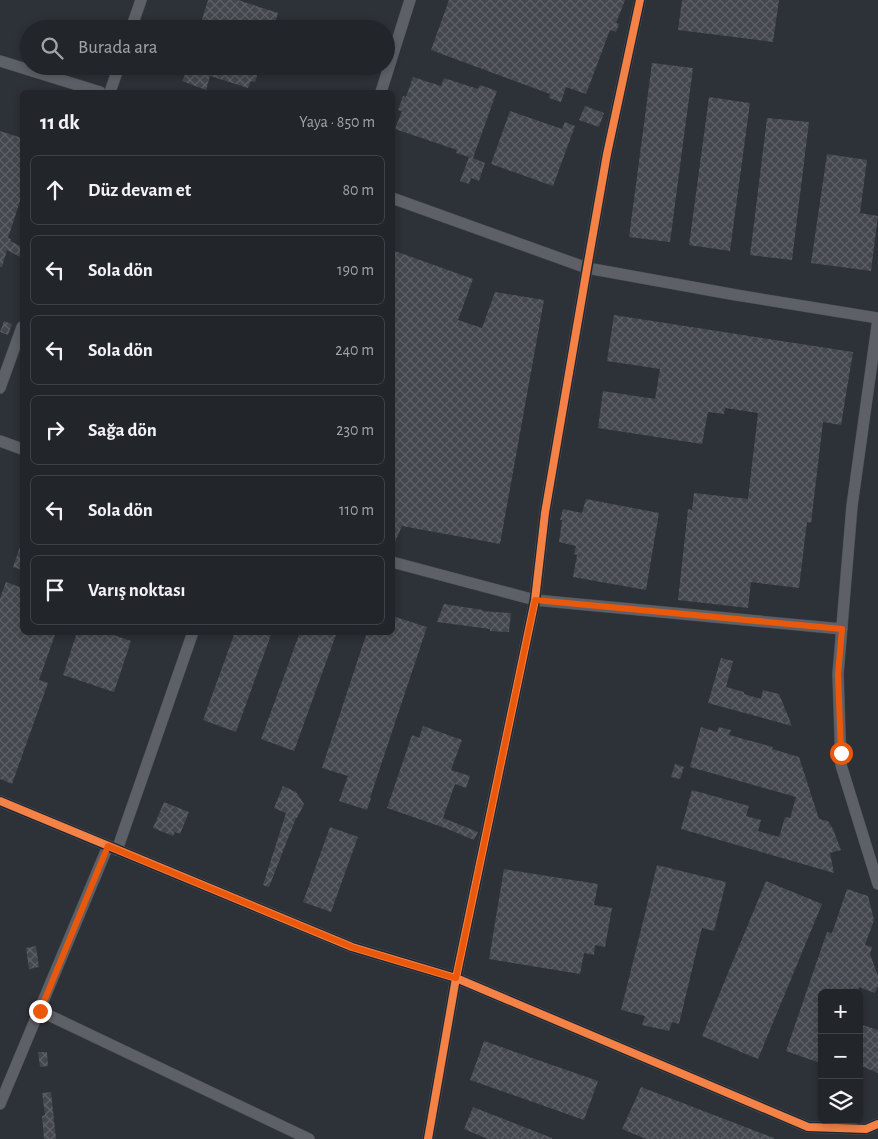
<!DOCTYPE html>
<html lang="tr">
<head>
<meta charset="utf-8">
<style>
	:root { --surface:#22252a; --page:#2a2d32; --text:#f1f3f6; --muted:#a2a5a8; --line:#3f4247 }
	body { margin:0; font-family:"Alegreya Sans",sans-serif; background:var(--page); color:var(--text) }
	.controls { position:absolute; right:15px; bottom:15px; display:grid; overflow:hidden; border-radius:8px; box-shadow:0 2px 8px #0003 }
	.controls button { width:45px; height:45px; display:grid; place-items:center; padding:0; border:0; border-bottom:1px solid var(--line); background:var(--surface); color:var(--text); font:25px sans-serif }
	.stop { position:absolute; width:15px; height:15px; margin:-11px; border:4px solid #ea580c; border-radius:50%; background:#fff }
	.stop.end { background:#ea580c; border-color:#fff; box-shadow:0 1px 5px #0008 }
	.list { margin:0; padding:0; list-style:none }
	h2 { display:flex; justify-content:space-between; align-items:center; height:65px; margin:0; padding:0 20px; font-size:21px }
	h2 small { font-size:16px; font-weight:400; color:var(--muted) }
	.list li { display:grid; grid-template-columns:32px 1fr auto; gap:15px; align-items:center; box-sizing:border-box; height:70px; margin:0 10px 10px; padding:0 10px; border:1px solid var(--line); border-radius:8px }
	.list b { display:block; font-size:19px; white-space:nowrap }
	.list em { font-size:16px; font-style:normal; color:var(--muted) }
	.icon { flex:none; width:28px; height:28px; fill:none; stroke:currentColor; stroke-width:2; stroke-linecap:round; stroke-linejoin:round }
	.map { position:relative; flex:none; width:878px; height:1139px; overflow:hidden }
	.search { position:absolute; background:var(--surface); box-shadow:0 2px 8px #0003; left:20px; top:20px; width:375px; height:55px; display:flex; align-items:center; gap:12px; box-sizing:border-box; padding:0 18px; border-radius:28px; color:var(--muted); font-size:19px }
	.panel { position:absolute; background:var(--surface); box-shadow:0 2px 8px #0003; left:20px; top:90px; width:375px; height:545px; border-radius:8px }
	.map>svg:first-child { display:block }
	.building { fill:url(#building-cross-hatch) }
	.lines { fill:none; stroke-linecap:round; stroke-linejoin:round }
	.minor-casing { stroke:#494c51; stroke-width:12 }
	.minor { stroke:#5d6066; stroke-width:11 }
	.cycleway-casing { stroke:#212732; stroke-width:11 }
	.cycleway { stroke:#f48246; stroke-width:8 }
	.route { stroke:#ea580c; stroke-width:6 }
</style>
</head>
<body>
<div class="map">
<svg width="878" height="1139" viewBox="0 0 878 1139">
	<defs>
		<pattern id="building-cross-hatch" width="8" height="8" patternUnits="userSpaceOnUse" patternTransform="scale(1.25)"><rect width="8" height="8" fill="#44474d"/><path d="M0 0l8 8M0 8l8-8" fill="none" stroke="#5d6065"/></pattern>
	</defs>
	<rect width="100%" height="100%" fill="#2d3138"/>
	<path class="building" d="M208 0H238L278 13 273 29H199Z
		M449 0H625L616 23 619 24 616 32 610 30 586 94 566 87 561 102 549 98 550 94 431 50Z
		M682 0H779L773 42 678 30Z
		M652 63 693 68 670 242 629 237Z
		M189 66H260L255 82 251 81 248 88 210 76 206 90 182 81Z
		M413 77 441 86 444 78 478 89 480 85 497 91 473 158 485 163 479 181 471 178 469 184 460 181 469 157 456 153 457 150 395 129 402 111 398 110 403 96 406 97Z
		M709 97 750 103 730 251 689 245Z
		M585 106 604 113 599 127 579 120Z
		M510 111 562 129 565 122 575 126 553 186 491 164Z
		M767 118 809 122 792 260 750 255Z
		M0 131 22 138V195L8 238 11 239 10 241 22 247V258L7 250 2 267H0Z
		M827 154 867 160 860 213 878 216 871 271 811 263Z
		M392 250 473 279 458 320 482 328 495 292 544 300 500 544 402 526 392 549Z
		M614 315 853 352 841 425 823 422 811 523 807 522 799 588 751 582 748 608 678 600 688 509 692 510 694 493 748 499 758 413 725 408 724 414 708 412 702 444 598 428 603 391 655 399 660 369 607 361Z
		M4 321 12 324 8 335 0 332Z
		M586 499 659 513 646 590 573 577 577 555 574 554 576 546 559 542 562 520H560L563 509 582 513Z
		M21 544H22V570L13 567Z
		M6 582 22 588V632H56L39 680 48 683 12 784 0 779V598Z
		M444 604 483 610 482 611 511 613 509 632 490 631V629L437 622Z
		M392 616 427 627 370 798H371L367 810 339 801 348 776 322 768 367 632H392Z
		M77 632H105L131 641 114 692 63 675Z
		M235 632H272L236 732 203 720Z
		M300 632H337L294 751 261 739Z
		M721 658 733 661 726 687 744 692V694L761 699 763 690 779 694 792 726 708 703Z
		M423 726 462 740 451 770 470 776 466 788 455 784 443 818 478 832 474 840 445 828 387 808 412 735 419 738Z
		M701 727 717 732 719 727 731 730 729 735 773 747 772 749 799 757 819 819 828 821 833 829 841 850 830 853 834 873 681 829 692 790 749 806 746 816 761 820 758 831 779 837 785 817 790 818 796 797 690 767Z
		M675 764 684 767 680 779 671 777Z
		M283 786 296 792 304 804 297 818H296L269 887 263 885 286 813 274 808Z
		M164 802 189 812 180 834 175 832 173 836 153 828Z
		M330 827 358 837 331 912 303 902Z
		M657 865 726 882 714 931 702 928 679 1024 672 1022 669 1031 642 1025 645 1016 621 1010Z
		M504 869 598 884 594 905 612 908 605 947 595 945 594 955 584 953 580 974 489 959Z
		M766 881 822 904 758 1059 702 1036Z
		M847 889 868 896 874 920 865 945 872 947 870 954 878 976V985L875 993 859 987 857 993H822V1057L820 1063 786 1051 827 932 832 933Z
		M36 946 39 967 29 969 26 948Z
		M859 1024 878 1030V1073L859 1065Z
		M484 1041 598 1081 584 1120 470 1080Z
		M38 1052H47L48 1066 40 1067Z
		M641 1087 774 1138V1139H646L622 1129Z
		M51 1092 56 1139H44L42 1116 45 1115 42 1093Z
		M473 1107 552 1138V1139H488L464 1129Z"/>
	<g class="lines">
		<defs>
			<path id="minor" d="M131 29 141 0
				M0 61 100 92
				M110 92 119 66
				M381 92 410 0
				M392 198 587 268 736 295 878 318
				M878 319 852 506 838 674 841 765 878 884
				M0 388 22 327
				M0 441 22 449
				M392 562 535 600 842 629
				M0 801 352 947 456 978 808 1127 866 1129 878 1124
				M117 850 193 632
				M40 1011 309 1139
				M0 1104 108 846
				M428 1139 456 978 535 600 545 513 587 268 607 154 640 0"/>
		</defs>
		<use href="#minor" class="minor-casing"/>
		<use href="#minor" class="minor"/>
		<defs>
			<path id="cycleway" d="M0 801 352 947 456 978 808 1127 866 1129 878 1124
				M428 1139 456 978 535 600 545 513 587 268 607 154 640 0"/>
		</defs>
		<use href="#cycleway" class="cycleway-casing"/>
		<use href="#cycleway" class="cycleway"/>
	</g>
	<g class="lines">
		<path class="route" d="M40 1011 108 846 352 947 456 978 535 600 842 629 838 674 841 753"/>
	</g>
</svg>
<div class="controls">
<button>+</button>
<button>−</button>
<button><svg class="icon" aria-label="layers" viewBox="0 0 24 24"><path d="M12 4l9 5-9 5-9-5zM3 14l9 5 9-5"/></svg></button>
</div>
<div class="stop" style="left:841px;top:753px"></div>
<div class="stop end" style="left:40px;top:1011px"></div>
<div class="search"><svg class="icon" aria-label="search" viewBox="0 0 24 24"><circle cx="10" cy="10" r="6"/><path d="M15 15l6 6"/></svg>Burada ara</div>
<section class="panel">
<h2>11 dk<small>Yaya · 850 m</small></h2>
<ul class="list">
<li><svg class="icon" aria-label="ahead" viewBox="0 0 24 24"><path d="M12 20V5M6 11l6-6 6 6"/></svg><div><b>Düz devam et</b></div><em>80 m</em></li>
<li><svg class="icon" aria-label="left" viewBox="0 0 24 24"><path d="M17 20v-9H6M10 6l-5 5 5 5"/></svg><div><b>Sola dön</b></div><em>190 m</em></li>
<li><svg class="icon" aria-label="left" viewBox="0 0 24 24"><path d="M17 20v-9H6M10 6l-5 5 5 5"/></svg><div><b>Sola dön</b></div><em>240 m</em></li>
<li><svg class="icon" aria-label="right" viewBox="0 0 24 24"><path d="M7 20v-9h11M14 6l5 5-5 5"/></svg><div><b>Sağa dön</b></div><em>230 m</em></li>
<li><svg class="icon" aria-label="left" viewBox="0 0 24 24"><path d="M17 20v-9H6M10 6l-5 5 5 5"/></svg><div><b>Sola dön</b></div><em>110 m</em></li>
<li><svg class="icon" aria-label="arrive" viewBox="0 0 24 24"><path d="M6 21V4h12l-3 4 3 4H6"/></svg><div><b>Varış noktası</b></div></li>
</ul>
</section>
</div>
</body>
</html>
